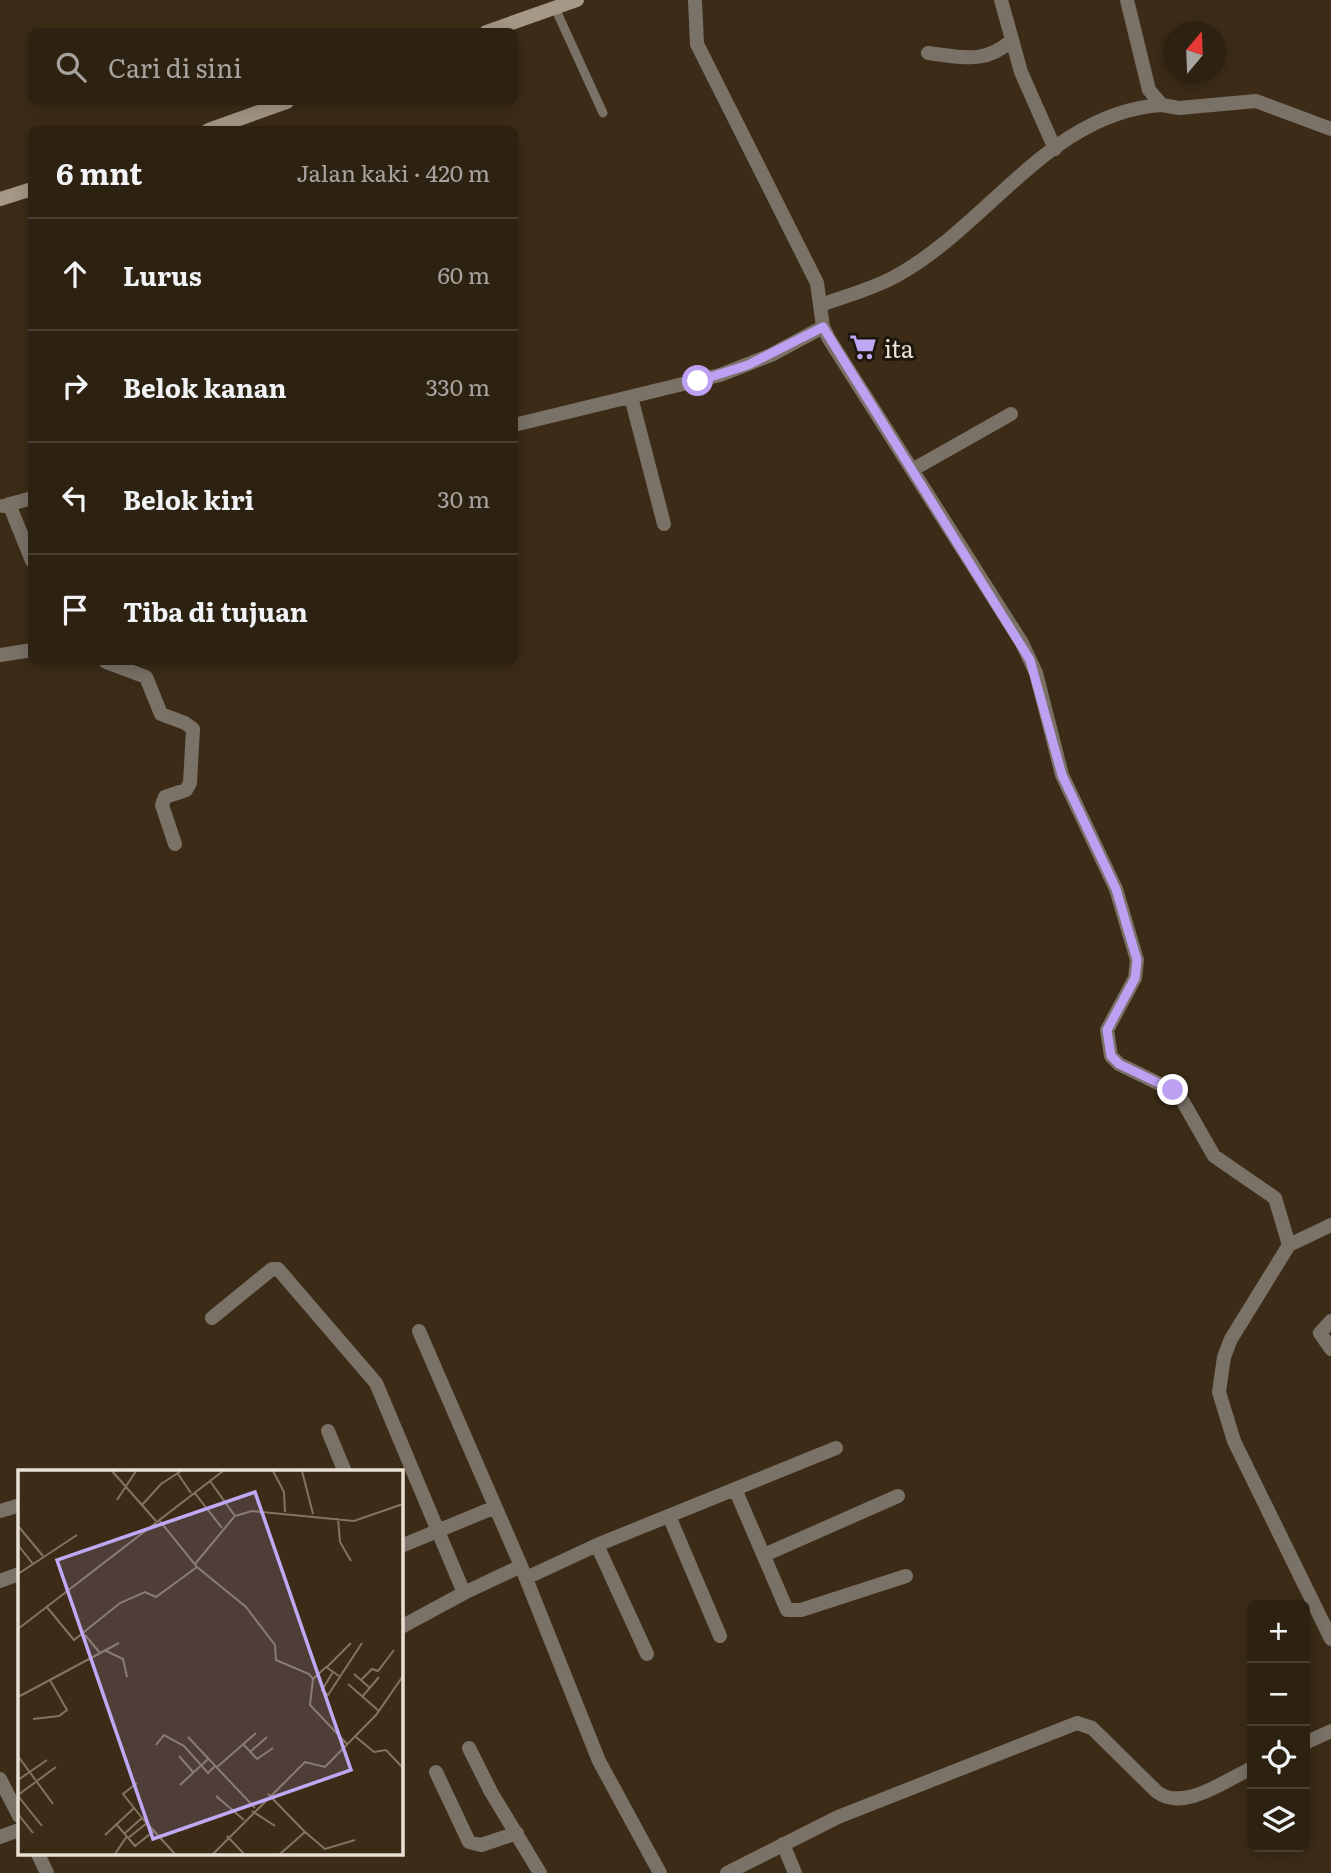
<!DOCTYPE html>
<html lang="id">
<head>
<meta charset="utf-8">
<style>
	:root { --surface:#2d2111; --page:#392e1f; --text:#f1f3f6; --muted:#a7a39f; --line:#483e31 }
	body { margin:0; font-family:Literata,serif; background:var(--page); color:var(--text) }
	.controls { position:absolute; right:21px; bottom:21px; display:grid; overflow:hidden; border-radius:10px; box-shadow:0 4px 18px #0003 }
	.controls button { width:63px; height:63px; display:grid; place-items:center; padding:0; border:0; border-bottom:2px solid var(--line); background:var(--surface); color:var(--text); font:35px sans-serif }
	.compass { position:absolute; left:1163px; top:21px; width:63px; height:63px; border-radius:50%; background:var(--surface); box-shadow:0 4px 18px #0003; rotate:19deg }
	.stop { position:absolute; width:21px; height:21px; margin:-16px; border:5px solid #bca0f2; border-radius:50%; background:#fff }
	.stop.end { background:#bca0f2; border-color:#fff; box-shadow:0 2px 7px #0008 }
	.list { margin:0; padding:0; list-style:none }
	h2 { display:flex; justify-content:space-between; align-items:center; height:91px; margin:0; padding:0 28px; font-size:30px }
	h2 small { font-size:23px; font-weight:400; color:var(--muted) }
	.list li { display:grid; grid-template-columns:46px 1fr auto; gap:21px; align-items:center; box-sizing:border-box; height:112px; padding:0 28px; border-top:2px solid var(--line) }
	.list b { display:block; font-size:26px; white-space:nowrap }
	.list em { font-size:23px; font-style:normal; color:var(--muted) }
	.icon { flex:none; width:38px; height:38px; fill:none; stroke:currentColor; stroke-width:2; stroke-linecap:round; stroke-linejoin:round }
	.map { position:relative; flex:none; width:1331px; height:1873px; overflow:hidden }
	.search { position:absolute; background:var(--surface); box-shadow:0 4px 18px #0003; left:28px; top:28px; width:490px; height:77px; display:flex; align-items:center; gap:18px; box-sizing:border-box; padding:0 24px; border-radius:10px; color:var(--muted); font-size:26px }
	.panel { position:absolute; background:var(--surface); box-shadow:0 4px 18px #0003; left:28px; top:126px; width:490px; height:539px; border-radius:10px }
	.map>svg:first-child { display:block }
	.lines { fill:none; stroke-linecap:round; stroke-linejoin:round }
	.service { stroke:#7b7267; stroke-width:9 }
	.minor { stroke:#7b7267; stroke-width:14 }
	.tertiary { stroke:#7b7267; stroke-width:14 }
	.secondary { stroke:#a69886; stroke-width:14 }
	.route { stroke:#bca0f2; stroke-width:9 }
	.labels { text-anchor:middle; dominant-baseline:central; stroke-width:6; stroke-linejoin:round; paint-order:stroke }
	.poi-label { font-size:24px; fill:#eae0d3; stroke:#1d160d; text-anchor:start }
	.inset-road { fill:none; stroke:#827462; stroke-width:2 }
	.view { fill:#bfa8f4; fill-opacity:0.15; stroke:#bfa8f4; stroke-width:3.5 }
	.inset-edge { fill:none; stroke:#eae0d3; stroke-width:3.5 }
</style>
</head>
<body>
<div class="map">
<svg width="1331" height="1873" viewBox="0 0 1331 1873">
	<rect width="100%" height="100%" fill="#3c2c17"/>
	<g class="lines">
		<path class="service" d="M555 8 603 113"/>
		<path class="minor" d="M695 0 697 44 817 283 823 327 829 339 1022 643 1036 673 1062 775 1116 889 1137 960 1135 978 1107 1030 1111 1056 1119 1064 1178 1093 1214 1156 1275 1198 1289 1245 1231 1339 1224 1357 1219 1392 1234 1441 1331 1639
			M1001 0 1021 72 1055 149
			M1127 0 1149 90 1162 105 1179 108 1256 101 1331 129
			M928 53C961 57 985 65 1012 40
			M821 305C845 296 873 289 896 276 988 226 1050 112 1162 105
			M631 397 664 524
			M514 425 720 375 771 355 823 327
			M912 470 1011 414
			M9 504 32 561
			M3 506 32 498
			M0 655 32 650
			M106 662 146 677 161 714 185 723 193 729 190 783 186 790 165 797 162 805 175 844
			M1289 1245 1331 1225
			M212 1318 272 1269H278L376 1383 464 1593 521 1566
			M1331 1321 1320 1333 1331 1349
			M419 1331 521 1566 599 1761 660 1873
			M328 1431 345 1472
			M735 1489 787 1610H801L906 1576
			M0 1511 17 1506
			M669 1516 720 1636
			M597 1545 647 1654
			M401 1546 493 1508
			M764 1555 898 1496
			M526 1578 597 1545 836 1448
			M0 1581 19 1574
			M401 1627 464 1593
			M469 1748 491 1792 540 1873
			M436 1772 469 1842 481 1845 517 1833
			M0 1779 19 1816
			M0 1837 19 1830
			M783 1844 795 1873
			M38 1854 47 1873"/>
		<path class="tertiary" d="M1305 1743 1331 1731
			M727 1873 838 1817 1077 1723 1092 1728 1157 1792C1184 1812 1226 1780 1252 1768"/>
		<path class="secondary" d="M486 32 577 0
			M208 130 287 102
			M0 199 32 189"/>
	</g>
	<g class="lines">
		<path class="route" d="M698 381 748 365 823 327 1030 660 1062 775 1116 889 1137 960 1135 978 1107 1030 1111 1056 1119 1064 1173 1090"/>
	</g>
	<defs>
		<symbol id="supermarket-bare" viewBox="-9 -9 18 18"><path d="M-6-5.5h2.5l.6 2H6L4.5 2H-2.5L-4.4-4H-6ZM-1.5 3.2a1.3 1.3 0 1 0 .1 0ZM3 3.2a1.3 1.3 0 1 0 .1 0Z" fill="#bfa8f4" stroke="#1d160d" stroke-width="2.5" paint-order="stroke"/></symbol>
	</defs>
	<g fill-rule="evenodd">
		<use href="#supermarket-bare" x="844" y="328" width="38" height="38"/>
	</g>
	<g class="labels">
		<g class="poi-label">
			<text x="884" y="347">ita</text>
		</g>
	</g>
	<g transform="translate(18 1470)">
		<rect width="385" height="385" fill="#3c2c17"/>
		<path class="inset-road" d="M94 1 138 51M255 1 266 22 267 42M284 1 295 44M160 4 173 23M192 11 217 46 234 41 336 51 385 34M176 22 204 58M99 30 118 1M124 35 143 14 163 1M320 48 322 72 333 91M141 50 179 97 228 137 257 175 258 190 291 204 295 209 292 235 330 275M1 57 25 86M0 75 15 94M177 94 216 47M0 104 59 65M28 136 56 170 102 133 127 122 138 127 179 97M0 159 205 1M67 165 82 183M86 180 105 189 109 207M309 197 333 173M315 202 304 220 310 225 344 173M336 204 352 218M295 209 308 197 321 206M343 210 354 199 360 201 376 180M330 214 361 241M0 227 101 173M344 227 361 207M15 249 41 246 49 240 32 210M170 267 237 338M338 267 356 282 368 280 385 298M225 274 239 289 255 278M138 275 146 265 166 276 190 303 197 296M232 282 249 267M0 286 35 334M161 286 175 302M198 298 238 263M0 310 29 290M119 313 105 324 124 348M162 315 190 289M250 324 287 362 262 384M0 325 38 297M0 326 24 356M198 326 226 350M234 341 257 356M0 344 15 363M99 355 117 376 137 360M287 362 307 379 337 370M106 364 124 348 157 384M87 365 116 338M209 366 226 384M110 368 129 353M97 384 109 366M195 384 287 292 307 297 358 245 385 206"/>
		<path class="view" d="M237 22 333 300 135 369 39 90Z"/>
		<rect width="385" height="385" class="inset-edge"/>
	</g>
</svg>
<div class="controls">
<button>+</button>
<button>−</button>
<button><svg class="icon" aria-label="locate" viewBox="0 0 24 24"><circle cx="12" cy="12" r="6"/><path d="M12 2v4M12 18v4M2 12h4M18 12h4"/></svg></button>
<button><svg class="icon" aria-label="layers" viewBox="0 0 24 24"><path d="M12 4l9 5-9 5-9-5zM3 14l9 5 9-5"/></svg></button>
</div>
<svg class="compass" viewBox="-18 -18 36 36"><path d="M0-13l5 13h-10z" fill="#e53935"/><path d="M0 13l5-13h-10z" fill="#a7a39f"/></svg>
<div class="stop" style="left:698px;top:381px"></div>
<div class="stop end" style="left:1173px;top:1090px"></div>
<div class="search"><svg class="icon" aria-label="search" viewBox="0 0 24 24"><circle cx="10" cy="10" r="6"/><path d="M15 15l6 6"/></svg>Cari di sini</div>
<section class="panel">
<h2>6 mnt<small>Jalan kaki · 420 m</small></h2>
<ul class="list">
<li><svg class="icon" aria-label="ahead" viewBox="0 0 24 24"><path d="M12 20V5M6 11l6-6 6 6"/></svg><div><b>Lurus</b></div><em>60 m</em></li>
<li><svg class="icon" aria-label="right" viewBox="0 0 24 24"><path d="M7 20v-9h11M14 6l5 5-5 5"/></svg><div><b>Belok kanan</b></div><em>330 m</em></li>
<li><svg class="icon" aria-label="left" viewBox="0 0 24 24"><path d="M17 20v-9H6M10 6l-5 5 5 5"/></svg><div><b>Belok kiri</b></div><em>30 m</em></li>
<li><svg class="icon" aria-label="arrive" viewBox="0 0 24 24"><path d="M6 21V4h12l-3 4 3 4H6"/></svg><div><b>Tiba di tujuan</b></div></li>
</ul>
</section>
</div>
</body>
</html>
